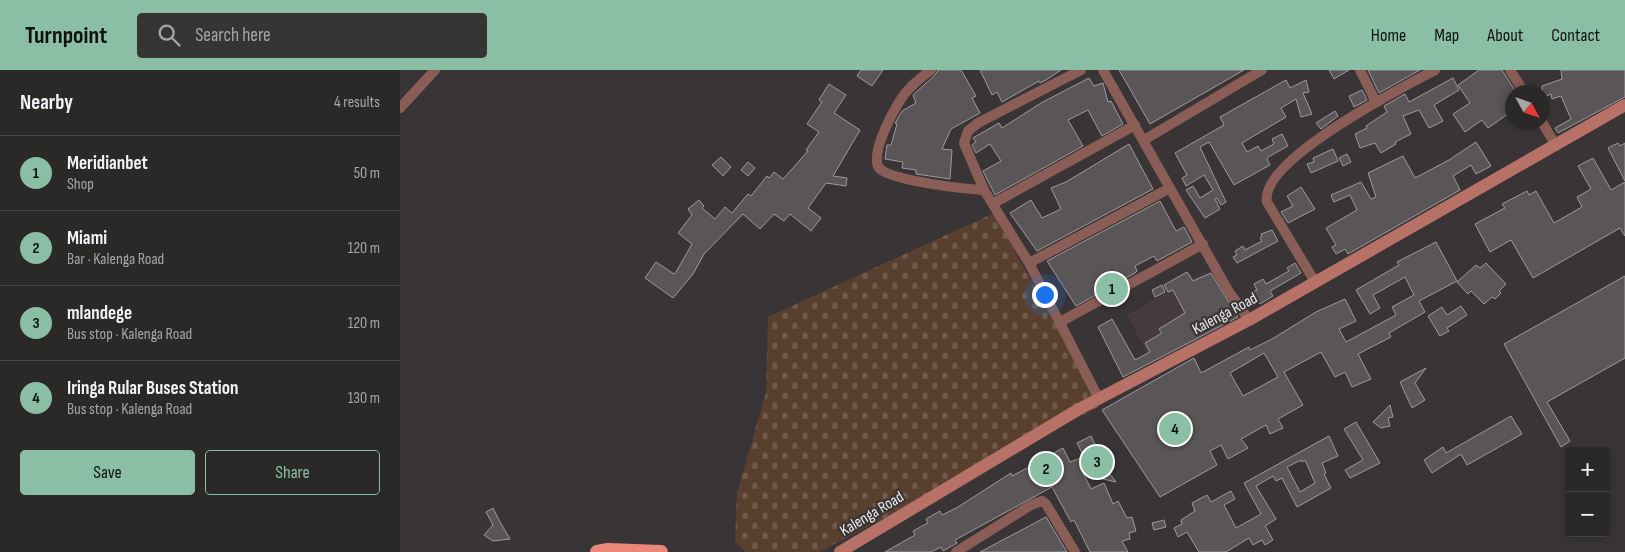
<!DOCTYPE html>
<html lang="en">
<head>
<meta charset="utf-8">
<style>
	:root { --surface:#2b2828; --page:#373434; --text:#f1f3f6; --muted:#a6a6a8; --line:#474445; --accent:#8abfa5 }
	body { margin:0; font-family:"Sofia Sans Condensed",sans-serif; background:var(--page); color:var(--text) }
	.controls { position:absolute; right:15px; bottom:15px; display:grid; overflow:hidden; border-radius:5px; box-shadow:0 2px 8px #0003 }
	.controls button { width:45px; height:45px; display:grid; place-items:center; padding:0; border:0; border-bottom:1px solid var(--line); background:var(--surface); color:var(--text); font:25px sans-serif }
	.compass { position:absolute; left:1105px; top:15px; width:45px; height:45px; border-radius:50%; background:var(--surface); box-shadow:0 2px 8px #0003; rotate:130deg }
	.you { position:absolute; left:644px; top:224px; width:18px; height:18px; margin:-12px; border:4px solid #fff; border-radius:50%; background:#1a73e8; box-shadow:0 0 0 8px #1a73e833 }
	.badge { display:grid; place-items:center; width:32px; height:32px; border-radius:50%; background:var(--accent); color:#111; font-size:16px; font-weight:700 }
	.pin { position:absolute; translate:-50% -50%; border:2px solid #fff; box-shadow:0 1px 5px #0006 }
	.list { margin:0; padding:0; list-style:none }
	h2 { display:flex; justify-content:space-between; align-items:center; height:65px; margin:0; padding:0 20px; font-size:21px }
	h2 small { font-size:16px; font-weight:400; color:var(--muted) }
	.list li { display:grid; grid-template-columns:32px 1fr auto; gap:15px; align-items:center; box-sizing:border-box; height:75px; padding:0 20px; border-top:1px solid var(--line) }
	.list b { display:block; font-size:19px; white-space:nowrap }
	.list p { margin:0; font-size:16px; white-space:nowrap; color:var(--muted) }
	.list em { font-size:16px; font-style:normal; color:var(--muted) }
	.actions { display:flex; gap:10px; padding:15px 20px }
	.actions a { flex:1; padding:11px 0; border:1px solid var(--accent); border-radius:5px; text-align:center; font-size:18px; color:var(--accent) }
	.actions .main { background:var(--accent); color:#111 }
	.icon { flex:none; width:28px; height:28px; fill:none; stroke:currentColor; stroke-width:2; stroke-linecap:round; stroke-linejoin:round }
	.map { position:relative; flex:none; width:1225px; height:482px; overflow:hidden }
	header { display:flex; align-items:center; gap:30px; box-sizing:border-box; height:70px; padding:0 25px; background:var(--accent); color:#111 }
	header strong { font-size:24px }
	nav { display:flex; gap:28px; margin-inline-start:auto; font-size:18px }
	.search { width:350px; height:45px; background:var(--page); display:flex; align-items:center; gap:12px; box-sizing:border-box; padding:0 18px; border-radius:5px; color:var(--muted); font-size:19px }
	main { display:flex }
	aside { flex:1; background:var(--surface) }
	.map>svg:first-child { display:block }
	.built { fill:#463a3d }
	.cemetery { fill:url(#cemetery-stones) }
	.building { fill:#5a5658; stroke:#9e9a9d; fill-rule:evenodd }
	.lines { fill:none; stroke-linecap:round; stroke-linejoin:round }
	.minor { stroke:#8a5d56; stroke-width:10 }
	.secondary { stroke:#b87166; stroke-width:12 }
	.trunk { stroke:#eb8778; stroke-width:14 }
	.labels { text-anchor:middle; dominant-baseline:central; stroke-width:4.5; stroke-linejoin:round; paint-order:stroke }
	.street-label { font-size:16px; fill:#eeebec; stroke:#393536 }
</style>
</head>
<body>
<header>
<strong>Turnpoint</strong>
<div class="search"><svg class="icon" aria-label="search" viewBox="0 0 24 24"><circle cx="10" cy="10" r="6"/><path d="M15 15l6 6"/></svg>Search here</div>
<nav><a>Home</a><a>Map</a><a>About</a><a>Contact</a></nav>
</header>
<main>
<aside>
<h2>Nearby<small>4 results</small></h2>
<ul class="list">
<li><span class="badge">1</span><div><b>Meridianbet</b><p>Shop</p></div><em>50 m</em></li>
<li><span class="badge">2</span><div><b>Miami</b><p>Bar · Kalenga Road</p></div><em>120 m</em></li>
<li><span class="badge">3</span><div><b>mlandege</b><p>Bus stop · Kalenga Road</p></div><em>120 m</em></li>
<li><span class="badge">4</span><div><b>Iringa Rular Buses Station</b><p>Bus stop · Kalenga Road</p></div><em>130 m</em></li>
</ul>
<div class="actions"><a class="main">Save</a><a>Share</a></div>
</aside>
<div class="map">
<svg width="1225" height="482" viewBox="0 0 1225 482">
	<defs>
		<pattern id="cemetery-stones" width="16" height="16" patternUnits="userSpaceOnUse" patternTransform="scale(1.25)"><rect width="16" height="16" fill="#593f2d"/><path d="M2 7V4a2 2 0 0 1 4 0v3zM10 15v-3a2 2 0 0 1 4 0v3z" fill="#715b4c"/></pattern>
	</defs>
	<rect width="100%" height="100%" fill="#393536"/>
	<path class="built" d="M805 201 838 258 758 305 727 245Z"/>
	<path class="cemetery" d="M594 143 700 336 419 482H346L335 472 337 423 366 323 368 247Z"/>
	<path class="building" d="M461 0H483L472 16 457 6Z
		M538 0H561L576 26 572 28 580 43 551 59 542 79 552 80 550 109 516 104V100L502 98 503 92 485 89 487 75H491L497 54 495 53 502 41 516 33 513 25 535 5Z
		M580 0H661L646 10 640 13 639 11 602 32 597 22 592 25Z
		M719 0H844L750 54Z
		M929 0H949L934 9Z
		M968 0H1020L979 23Z
		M1079 0H1102L1116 22H1112V41L1088 58 1082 50 1065 62 1053 44 1070 33 1058 15Z
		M1161 0H1225V27L1158 63 1155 58 1171 49 1161 26 1152 29 1151 24 1142 28V16L1162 9Z
		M689 8 694 16 703 13 708 32 711 31 723 54 702 66 688 40 668 50 683 76 595 125 583 101 601 91 590 74 576 83 572 75 576 72 573 68 599 53 602 58 641 33Z
		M1053 8 1059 20 1034 35 1043 51 1029 58 1019 40 1003 46 1011 64 995 72 996 74 981 83 975 73 960 78 955 64 967 58 966 56 987 42 984 36 1005 24 1009 32Z
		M886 10 890 18 906 10 909 22 903 23 912 44 901 47 896 29 881 38 886 47 842 73 847 82 858 76 861 81 874 74 872 69 882 64 888 76 868 87 867 89 870 95 834 115 809 72 800 77 826 132 821 135 817 128 815 129 820 139 805 148 786 120 793 116 800 128 813 120 804 105 786 116 782 108 787 105 775 83 824 55 820 47Z
		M429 14 446 25 434 43 460 60 433 106 447 108 446 116 426 113 408 138 421 148 411 161 390 144 384 151 374 144 360 159 343 144 304 184 293 204 273 228 245 208 256 192 274 204 276 202 292 174 278 163 292 145 288 139 299 130 304 136 302 138 315 149 325 137 332 143 348 124 351 126 367 106 369 108 374 102 383 109 408 81 406 80 419 62 407 54 422 32 419 30Z
		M962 20 967 30 954 37 949 26Z
		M935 41 938 46 921 59 916 53Z
		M1076 72 1091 96 1076 104 1071 95 1053 106 1060 120 948 184 945 179 936 184 932 177 936 175 926 158 957 140 950 125 934 132 931 125 961 112 971 129 976 127 968 103 1003 86 1015 108 1049 90Z
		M1218 73 1220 76 1225 73V111L1208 78Z
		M729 74 753 119 637 181 610 143 631 130 642 148 661 139 651 118 666 112Z
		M933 79 938 91 911 103 907 94 914 92 913 88Z
		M947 84 951 92 943 96 939 88Z
		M321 87 331 97 323 106 312 95Z
		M1193 88 1211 120 1225 112V166L1220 158 1133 208 1111 170 1090 182 1075 154 1105 138 1102 134 1127 121 1129 125 1136 121 1154 153 1182 137 1177 127 1191 119 1178 96Z
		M348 92 355 98 348 106 341 100Z
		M901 117 915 139 888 153 881 142 893 136 887 126Z
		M760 131 776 161 784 157 792 172 757 191 754 186 735 196 737 201 735 203 676 236 647 191Z
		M872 160 878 171 837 193 833 187 837 185 835 181 843 176 845 180 862 171 860 168 862 166 861 164Z
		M1036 172 1057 211 1019 231 1025 242 989 263 991 267 958 284 971 309 952 317 945 302 935 307 921 282 884 302 903 335 878 349 883 358 870 364 866 355 841 369 848 378 828 389 821 375 810 381 817 395 760 427 702 340 794 288 801 303 849 277 850 280 872 269 916 242 945 229 956 251 939 259 946 272 996 245 992 237 1014 225 1005 207 973 225 980 238 970 244 956 220 999 195 997 192ZM864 283 878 307 843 326 830 303Z
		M895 193 901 203 870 221 873 226 860 234 852 222 857 220 854 214 863 209 866 214 889 201 887 198Z
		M1086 193 1106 214 1099 221 1101 223 1095 229 1092 227 1084 234 1071 221 1068 224 1057 212 1076 195 1080 198Z
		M787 202 793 211 811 203 838 247 723 307 698 257 712 249 735 290 750 282 745 273 762 263 759 259 785 243 773 220 768 222 764 215Z
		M1225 206V288L1147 332 1170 371 1161 377 1104 274Z
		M762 215 765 222 755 227 752 220Z
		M1061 236 1067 245 1047 258 1049 261 1040 266 1028 246 1042 237 1047 245Z
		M1026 298 1015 313 1025 330 1012 338 1000 312Z
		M990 335 993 347 988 348 990 356 981 358 973 352Z
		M1111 346 1122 364 1067 395 1061 384 1032 403 1024 390 1043 377 1046 383Z
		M956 352 980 393 950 408 945 400 963 390 944 359Z
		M691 366 696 376 690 378 716 412 703 409 705 398 683 403 691 419 704 413 713 434 718 431 727 448 732 447 736 461 729 463 730 469 722 471 728 482H690L674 450 671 452 652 417 555 470 557 473 543 481 541 477 531 482H485L515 465 513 461 528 453 526 449 540 441 542 445 558 437 611 403 612 406 629 397 663 378 670 392 684 387 677 373Z
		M929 366 938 386 922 393 926 403 924 404 931 418 897 437 882 408 876 411 873 406 856 416 876 449 865 456 873 470 865 475 862 470 853 475 849 468 826 482H799L787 462 778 467 774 458 782 454 781 450 795 441 792 433 807 425 811 432 831 421 835 429 824 435 836 458 861 444 844 413ZM901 390 902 392 905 390 915 413 900 422 887 397Z
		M93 438 100 452 110 469 93 471 84 465 93 455 86 442Z
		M646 447 667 482H580L631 455Z
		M764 450 766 457 754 460 752 453Z"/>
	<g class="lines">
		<path class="minor" d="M531 0C523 6 514 13 508 20 497 31 467 87 480 99 494 111 565 119 584 120
			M681 0 578 53 568 61 564 73 584 120 629 193 699 329
			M703 0 829 222 849 250
			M960 0 976 32
			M1110 0 1124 22
			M0 38 35 0
			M1142 52 1156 76
			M744 70 862 0
			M594 133 735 55
			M629 193 770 118
			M915 212 867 132C859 90 1002 18 1035 0
			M660 252 803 174
			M556 482 631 435 642 431 646 434 675 482"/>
		<path class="secondary" d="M440 482 679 339 849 250 1225 35"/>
		<path class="trunk" d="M197 482 208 480 261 482"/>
	</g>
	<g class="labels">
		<g class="street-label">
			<text transform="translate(825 244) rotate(-28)">Kalenga Road</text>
			<text transform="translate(472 444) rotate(-31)">Kalenga Road</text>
		</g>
	</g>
</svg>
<div class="controls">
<button>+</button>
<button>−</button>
</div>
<svg class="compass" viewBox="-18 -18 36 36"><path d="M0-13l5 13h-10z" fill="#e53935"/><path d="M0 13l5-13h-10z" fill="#a6a6a8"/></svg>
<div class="you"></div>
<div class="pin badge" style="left:712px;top:219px">1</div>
<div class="pin badge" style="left:646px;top:399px">2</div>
<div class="pin badge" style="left:697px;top:392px">3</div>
<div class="pin badge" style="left:775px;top:359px">4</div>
</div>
</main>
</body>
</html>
